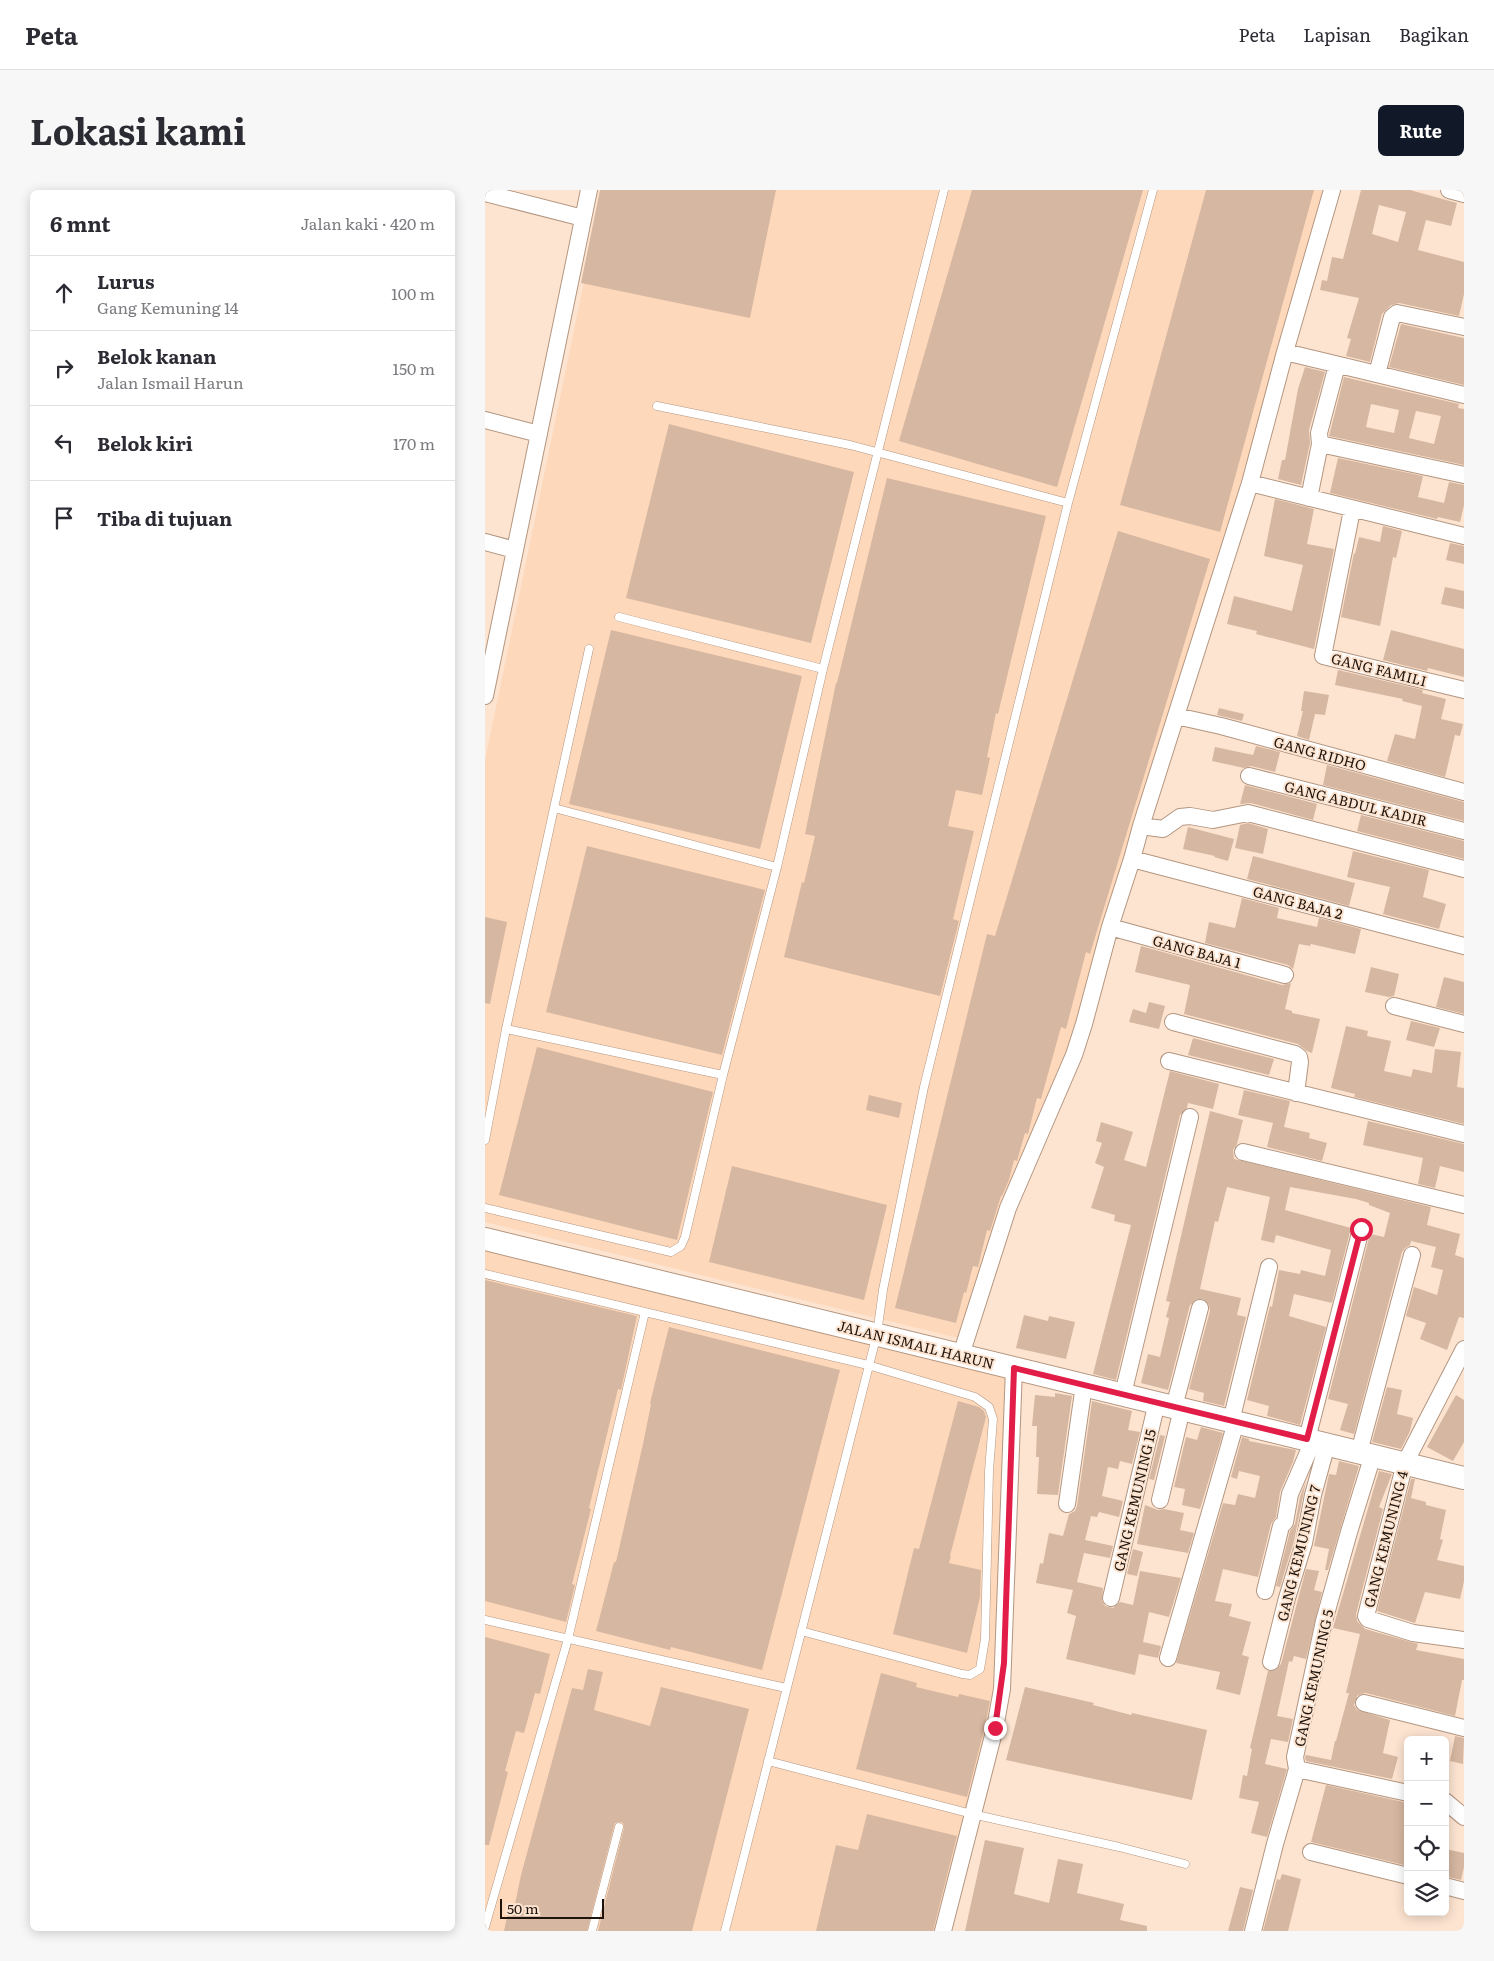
<!DOCTYPE html>
<html lang="id">
<head>
<meta charset="utf-8">
<style>
	:root { --surface:#fff; --page:#f7f7f7; --text:#2b2b33; --muted:#7c7c81; --line:#e1e1e2; --accent:#111827 }
	body { margin:0; font-family:Literata,serif; background:var(--page); color:var(--text) }
	.controls { position:absolute; right:15px; bottom:15px; display:grid; overflow:hidden; border-radius:8px; box-shadow:0 2px 12px #0003 }
	.controls button { width:45px; height:45px; display:grid; place-items:center; padding:0; border:0; border-bottom:1px solid var(--line); background:var(--surface); color:var(--text); font:25px sans-serif }
	.scale { position:absolute; left:15px; bottom:12px; width:104px; box-sizing:border-box; padding-left:5px; border:2px solid #1f140c; border-top:0; font-size:14px; line-height:18px; white-space:nowrap; color:#1f140c; -webkit-text-stroke:4px #fde4d1; paint-order:stroke }
	.stop { position:absolute; width:15px; height:15px; margin:-11px; border:4px solid #e11d48; border-radius:50%; background:#fff }
	.stop.end { background:#e11d48; border-color:#fff; box-shadow:0 1px 5px #0008 }
	.list { margin:0; padding:0; list-style:none }
	h2 { display:flex; justify-content:space-between; align-items:center; height:65px; margin:0; padding:0 20px; font-size:21px }
	h2 small { font-size:16px; font-weight:400; color:var(--muted) }
	.list li { display:grid; grid-template-columns:32px 1fr auto; gap:15px; align-items:center; box-sizing:border-box; height:75px; padding:0 20px; border-top:1px solid var(--line) }
	.list b { display:block; font-size:19px; white-space:nowrap }
	.list p { margin:0; font-size:16px; white-space:nowrap; color:var(--muted) }
	.list em { font-size:16px; font-style:normal; color:var(--muted) }
	.icon { flex:none; width:28px; height:28px; fill:none; stroke:currentColor; stroke-width:2; stroke-linecap:round; stroke-linejoin:round }
	.map { position:relative; flex:none; width:979px; height:1741px; overflow:hidden; border-radius:8px }
	header { display:flex; align-items:center; gap:30px; box-sizing:border-box; height:70px; padding:0 25px; background:var(--surface); border-bottom:1px solid var(--line) }
	header strong { font-size:24px }
	nav { display:flex; gap:28px; margin-inline-start:auto; font-size:18px }
	.intro { display:flex; align-items:center; justify-content:space-between; box-sizing:border-box; height:120px; padding:0 30px }
	h1 { margin:0; font-size:35px }
	.button { padding:12px 22px; border-radius:8px; background:var(--accent); color:#fff; font-size:18px; font-weight:700 }
	main { display:flex; gap:30px; padding:0 30px }
	aside { flex:1; background:var(--surface); border-radius:8px; box-shadow:0 2px 12px #0003 }
	.map>svg:first-child { display:block }
	.built { fill:#fed8bb }
	.building { fill:#d6b7a1; fill-rule:evenodd }
	.lines { fill:none; stroke-linecap:round; stroke-linejoin:round }
	.lane-casing { stroke:#b39680; stroke-width:9 }
	.street-casing { stroke:#b39680; stroke-width:18 }
	.secondary-casing { stroke:#b39680; stroke-width:24 }
	.lane { stroke:#fff; stroke-width:8 }
	.street { stroke:#fff; stroke-width:16 }
	.secondary { stroke:#fff; stroke-width:22 }
	.route { stroke:#e11d48; stroke-width:6 }
	.labels { text-anchor:middle; dominant-baseline:central; stroke-width:4; stroke-linejoin:round; paint-order:stroke }
	.street-label { font-size:14px; fill:#1f140c; stroke:#fde4d1 }
</style>
</head>
<body>
<header>
<strong>Peta</strong>
<nav><a>Peta</a><a>Lapisan</a><a>Bagikan</a></nav>
</header>
<div class="intro"><h1>Lokasi kami</h1><a class="button">Rute</a></div>
<main>
<aside>
<h2>6 mnt<small>Jalan kaki · 420 m</small></h2>
<ul class="list">
<li><svg class="icon" aria-label="ahead" viewBox="0 0 24 24"><path d="M12 20V5M6 11l6-6 6 6"/></svg><div><b>Lurus</b><p>Gang Kemuning 14</p></div><em>100 m</em></li>
<li><svg class="icon" aria-label="right" viewBox="0 0 24 24"><path d="M7 20v-9h11M14 6l5 5-5 5"/></svg><div><b>Belok kanan</b><p>Jalan Ismail Harun</p></div><em>150 m</em></li>
<li><svg class="icon" aria-label="left" viewBox="0 0 24 24"><path d="M17 20v-9H6M10 6l-5 5 5 5"/></svg><div><b>Belok kiri</b></div><em>170 m</em></li>
<li><svg class="icon" aria-label="arrive" viewBox="0 0 24 24"><path d="M6 21V4h12l-3 4 3 4H6"/></svg><div><b>Tiba di tujuan</b></div></li>
</ul>
</aside>
<div class="map">
<svg width="979" height="1741" viewBox="0 0 979 1741">
	<rect width="100%" height="100%" fill="#fde4d1"/>
	<path class="built" d="M118 0H842L587 863 530 978 477 1149 0 1032V570Z
		M0 1057 524 1188 517 1504 458 1741H0Z"/>
	<path class="building" d="M115 0H291L265 128 96 93Z
		M487 0H658L572 297 414 251Z
		M721 0H829L735 342 635 315Z
		M876 0H925L972 13 966 36 941 30 933 60 979 72V104L974 126 914 113 906 115 897 124 885 172 861 166 866 149 862 148 874 108 835 100 837 90 842 91 847 67 858 69ZM894 15 921 22 913 52 887 44Z
		M916 134 979 148V195L904 177Z
		M820 177 840 182 824 240 825 253 816 295 793 289 797 270H800L813 199Z
		M859 187 974 214 973 218 979 219V275L844 246ZM886 214 914 220 909 243 881 237ZM931 221 956 226 949 254 924 248Z
		M184 234 369 282 326 453 141 408Z
		M853 268 938 286 933 307 959 313 964 292 979 295V315L975 332 953 327 952 329 845 303Z
		M402 288 561 326 513 524 511 523 502 567 505 568 497 605 471 600 463 636 489 641 468 729 474 731 455 806 299 767 317 692 319 693 330 646 320 644 351 493H352Z
		M790 309 829 319 822 354 849 359 829 459 771 444 772 441 742 434 749 406 807 421 818 375 779 366Z
		M898 336 917 341 911 368 908 367 895 436 856 427 869 363 870 364 874 347 895 352Z
		M633 341 725 369 605 764 601 762 581 839 576 837 556 909 552 908 543 944 540 943 532 971 529 970 524 990 517 1006H516L505 1041 502 1040 493 1077 488 1076 481 1103 479 1102 471 1133 410 1118 502 744 510 746Z
		M965 353 979 356V374L961 370Z
		M960 397 979 401V419L956 414Z
		M126 440 317 486 275 659 84 614Z
		M906 440 979 459V487L943 478 942 481 898 470Z
		M853 480 938 500 937 503 961 509 956 529 978 534 975 546 970 545 960 587 902 571 910 544 930 549 937 516 917 511 918 509 850 495Z
		M819 501 844 505 840 525 830 524 824 550 812 546 818 521H816Z
		M734 518 759 524 757 531 732 525Z
		M771 556 795 562 790 582 766 576 759 578 727 571 730 557 768 565Z
		M842 575 979 612V631L838 595Z
		M760 595 832 614 828 630 766 613 755 614Z
		M876 625 979 651V669L872 641Z
		M763 633 783 639 778 664 750 658 755 635Z
		M703 637 749 649 743 671 729 667 730 666 698 659Z
		M102 656 280 700 237 865 61 822Z
		M868 661 944 680 938 707 961 714 954 739 898 724 905 697 862 687Z
		M768 666 870 693 864 716 762 689Z
		M757 708 794 718 792 728 832 737 834 728 876 739 870 764 826 754 825 756 814 754 808 779 803 775 720 753 724 732 750 738Z
		M0 727 22 732 5 814 0 813Z
		M656 756 797 795 806 793 800 819 807 821V823L835 829 827 863 822 861 813 854 699 824 705 795 650 782Z
		M886 777 914 784 909 806 904 807 880 802Z
		M959 787 979 792V824L951 817Z
		M664 812 680 816 674 839 644 832 648 819 661 823Z
		M926 831 955 838 949 857 921 850Z
		M861 836 883 841 882 846 906 851 899 881 926 887 928 879 947 883 950 859 976 862 972 897 979 898V934L869 907 870 904 846 898Z
		M708 848 789 869 784 885 703 865Z
		M52 857 228 902 192 1050 14 1005Z
		M685 881 734 894 728 919 703 913 702 918 695 925 631 1190 608 1184 646 1035 629 1031 630 1025 606 1018 619 977 610 973 617 953 611 951 616 932 648 942 639 970 661 977Z
		M759 900 805 911 799 937 825 943 824 948 842 953 837 971 782 957 788 933 753 925Z
		M384 905 417 913 414 928 381 920Z
		M725 921 758 930 752 954 748 960 749 969 946 1017 942 1035 975 1044 970 1065 979 1068V1128L974 1127 962 1160 935 1149 941 1133 921 1126 929 1097 952 1105 958 1080 946 1077 951 1057 926 1051 925 1055 920 1058 917 1062 869 1244 855 1240 863 1214 843 1209 885 1044 899 1047 905 1023 884 1015V1013L871 1009 805 997 800 1020 866 1038 847 1113 809 1104 804 1126 841 1137 815 1235 782 1226 784 1216 762 1210 785 1116 787 1117 794 1080 815 1084 816 1080 840 1086 846 1060 791 1045 789 1053 776 1050 785 1007 742 997 733 1032 730 1031 715 1099 756 1108 752 1125 761 1127 739 1216 718 1211 719 1203 704 1199 725 1121 724 1115 718 1109H712L705 1115 683 1200 656 1193 663 1164 675 1167 684 1128 681 1127 685 1112 681 1111Z
		M883 931 979 954V982L955 976 950 998 933 994 938 968 878 955Z
		M247 976 402 1015 379 1110 224 1072Z
		M0 1090 152 1126 136 1200 133 1199 104 1318 106 1319 87 1394 90 1395 81 1432 0 1411Z
		M539 1125 563 1131 564 1126 590 1132 581 1169 531 1158Z
		M184 1137 355 1180 277 1480 186 1457 185 1460 111 1441 129 1372H131L158 1254 166 1214 165 1213Z
		M902 1197 917 1200 912 1224 928 1228 925 1241 916 1259 887 1252Z
		M570 1203 587 1206 573 1305 552 1304 554 1267H551L552 1236H547L550 1205 570 1207Z
		M971 1205 979 1210V1252L968 1271 942 1257Z
		M473 1211 494 1217 499 1221 501 1227 465 1366H466L464 1373 496 1380 495 1407 482 1463 408 1444 429 1358 434 1359Z
		M607 1211 647 1221 643 1240 655 1242 647 1274 635 1271 633 1279 623 1277 617 1306 638 1311 634 1327 614 1322 612 1327 606 1326 600 1350 628 1356 625 1368 599 1363 592 1392 618 1398 617 1411 620 1416 628 1418 635 1412 648 1415 655 1381 696 1388 684 1427 664 1422 658 1452 676 1456 673 1468 654 1464 650 1485 581 1469 591 1426 582 1423 588 1400 551 1393 555 1373 558 1374 564 1343 578 1346 584 1324 590 1321 592 1316Z
		M716 1237 738 1243 715 1319 697 1315 700 1299 689 1297 701 1247 712 1250Z
		M675 1245 680 1246 669 1290 664 1289Z
		M757 1247 764 1249V1251L811 1260 808 1272 795 1302 791 1327 786 1334 773 1387 738 1379 730 1411 747 1414 744 1426 766 1432 757 1465 764 1467 755 1505 731 1499 735 1482 691 1473 738 1313 750 1315 753 1304 770 1308 775 1286 754 1281 752 1289 746 1287Z
		M854 1271 874 1276 843 1380H840L844 1359 829 1356 844 1284 851 1285Z
		M894 1281 907 1284 894 1317 898 1319 871 1424 872 1431 880 1439 933 1454 931 1460 979 1469V1490H977L970 1526 881 1503 876 1504 872 1506 869 1515 872 1520 905 1530 898 1563 913 1567 907 1589 821 1571 820 1567 821 1565 846 1570 850 1551H851L864 1503H861L875 1444 848 1438Z
		M926 1289H930L926 1308 941 1312V1315L961 1320 955 1349 958 1350 952 1370 979 1376V1391L975 1409 940 1402 930 1433 892 1421Z
		M821 1291 809 1351 795 1397 791 1396 805 1341 810 1334 815 1307Z
		M660 1315 673 1320 679 1319 699 1323 695 1340 709 1343 703 1363 652 1354Z
		M648 1359 658 1362 652 1386 642 1384Z
		M821 1379 834 1381 829 1400 837 1402 821 1469 809 1466 807 1472 804 1471 792 1526 808 1529 803 1552 786 1549 780 1574 802 1579 782 1647 766 1643 774 1612 754 1608 758 1585 762 1586 767 1559 765 1558 783 1481H789L796 1474Z
		M0 1447 65 1464 55 1504 50 1503 39 1543 31 1541 20 1581 23 1582 4 1655H0Z
		M103 1479 118 1482 109 1520 165 1536 176 1497 264 1519 207 1741H113L139 1638 138 1633 135 1632 130 1633 129 1636 102 1741H19L24 1718 29 1719 36 1685 87 1498 98 1500Z
		M396 1483 432 1493 431 1497 473 1507 474 1504 505 1511 500 1536 482 1607 371 1579Z
		M540 1497 609 1513 608 1515 646 1525 647 1523 722 1540 707 1610 521 1570Z
		M970 1546 979 1548 978 1574 965 1571Z
		M841 1595 923 1613V1676L826 1652Z
		M382 1624 472 1646 448 1741H331L351 1655 373 1660Z
		M500 1650 539 1658 529 1704 564 1713 573 1669 598 1674 592 1703 639 1714 635 1730 662 1736V1741H480Z
		M960 1659 979 1663V1677L976 1690 960 1686Z
		M797 1684 816 1689 803 1741H778L792 1689 795 1690Z
		M755 1697 768 1700 758 1741H743Z"/>
	<g class="lines">
		<defs>
			<path id="lane" d="M172 216 365 255 583 313
				M134 427 338 479
				M69 618 104 459
				M21 839 238 885
				M0 950 21 839 69 618 292 677
				M0 1018 186 1062 196 1056 200 1047 238 885 292 677 338 479 459 0
				M0 1084 383 1175 490 1207 504 1217 508 1229 504 1281 500 1449 495 1479 485 1485 477 1484 316 1441
				M0 1430 301 1498
				M283 1571 487 1624 634 1657 700 1674
				M0 1737 83 1449 160 1122
				M107 1741 134 1637
				M240 1741 392 1144 398 1100 439 897 583 313 668 0"/>
			<path id="street" d="M964 0 979 4
				M0 3 98 28
				M800 162 979 205
				M852 175 834 243 835 254 979 285
				M892 184 907 127 912 123 979 137
				M0 230 54 244
				M765 293 979 346
				M824 308 835 254
				M867 320 838 466 979 500
				M0 352 30 360
				M0 506 104 0
				M691 526 736 536 979 602
				M764 586 979 641
				M656 636 678 639 695 627 705 626 728 630 763 623 979 679
				M647 669 979 756
				M625 737 800 785
				M909 816 979 834
				M688 832 810 864 814 867 815 872 811 903
				M684 871 979 944
				M758 962 979 1015
				M979 1159 920 1273 881 1426 883 1429 928 1443 979 1450
				M476 1165 523 1018 589 865 599 834 625 737 647 669 656 636 765 293 800 162 847 0
				M638 1204 705 927
				M689 1217 715 1118
				M746 1231 784 1077
				M822 1249 876 1039
				M874 1262 927 1065
				M675 1310 697 1219
				M582 1314 599 1195
				M780 1401 796 1336 800 1332 805 1304 828 1251
				M626 1408 672 1212
				M683 1468 751 1232
				M786 1472 802 1408 819 1353 828 1305 842 1254
				M879 1513 979 1538
				M812 1579 923 1603
				M960 1611 979 1627
				M826 1662 923 1686
				M960 1696 979 1701
				M458 1741 510 1538 517 1499 529 1178
				M768 1741 790 1654 812 1579 810 1567 839 1431 864 1342 888 1265"/>
			<path id="secondary" d="M0 1049 979 1288"/>
		</defs>
		<use href="#lane" class="lane-casing"/>
		<use href="#street" class="street-casing"/>
		<use href="#secondary" class="secondary-casing"/>
		<use href="#lane" class="lane"/>
		<use href="#street" class="street"/>
		<use href="#secondary" class="secondary"/>
	</g>
	<g class="lines">
		<path class="route" d="M510 1538 519 1473 529 1178 822 1249 876 1039"/>
	</g>
	<g class="labels">
		<g class="street-label">
			<text transform="translate(894 479) rotate(14)">GANG FAMILI</text>
			<text transform="translate(835 563) rotate(15)">GANG RIDHO</text>
			<text transform="translate(871 613) rotate(14)">GANG ABDUL KADIR</text>
			<text transform="translate(813 712) rotate(15)">GANG BAJA 2</text>
			<text transform="translate(712 761) rotate(15)">GANG BAJA 1</text>
			<text transform="translate(431 1154) rotate(14)">JALAN ISMAIL HARUN</text>
			<text transform="translate(649 1310) rotate(-77)">GANG KEMUNING 15</text>
			<text transform="translate(900 1349) rotate(-76)">GANG KEMUNING 4</text>
			<text transform="translate(813 1363) rotate(-76)">GANG KEMUNING 7</text>
			<text transform="translate(828 1488) rotate(-78)">GANG KEMUNING 5</text>
		</g>
	</g>
</svg>
<div class="controls">
<button>+</button>
<button>−</button>
<button><svg class="icon" aria-label="locate" viewBox="0 0 24 24"><circle cx="12" cy="12" r="6"/><path d="M12 2v4M12 18v4M2 12h4M18 12h4"/></svg></button>
<button><svg class="icon" aria-label="layers" viewBox="0 0 24 24"><path d="M12 4l9 5-9 5-9-5zM3 14l9 5 9-5"/></svg></button>
</div>
<div class="scale">50 m</div>
<div class="stop" style="left:876px;top:1039px"></div>
<div class="stop end" style="left:510px;top:1538px"></div>
</div>
</main>
</body>
</html>
